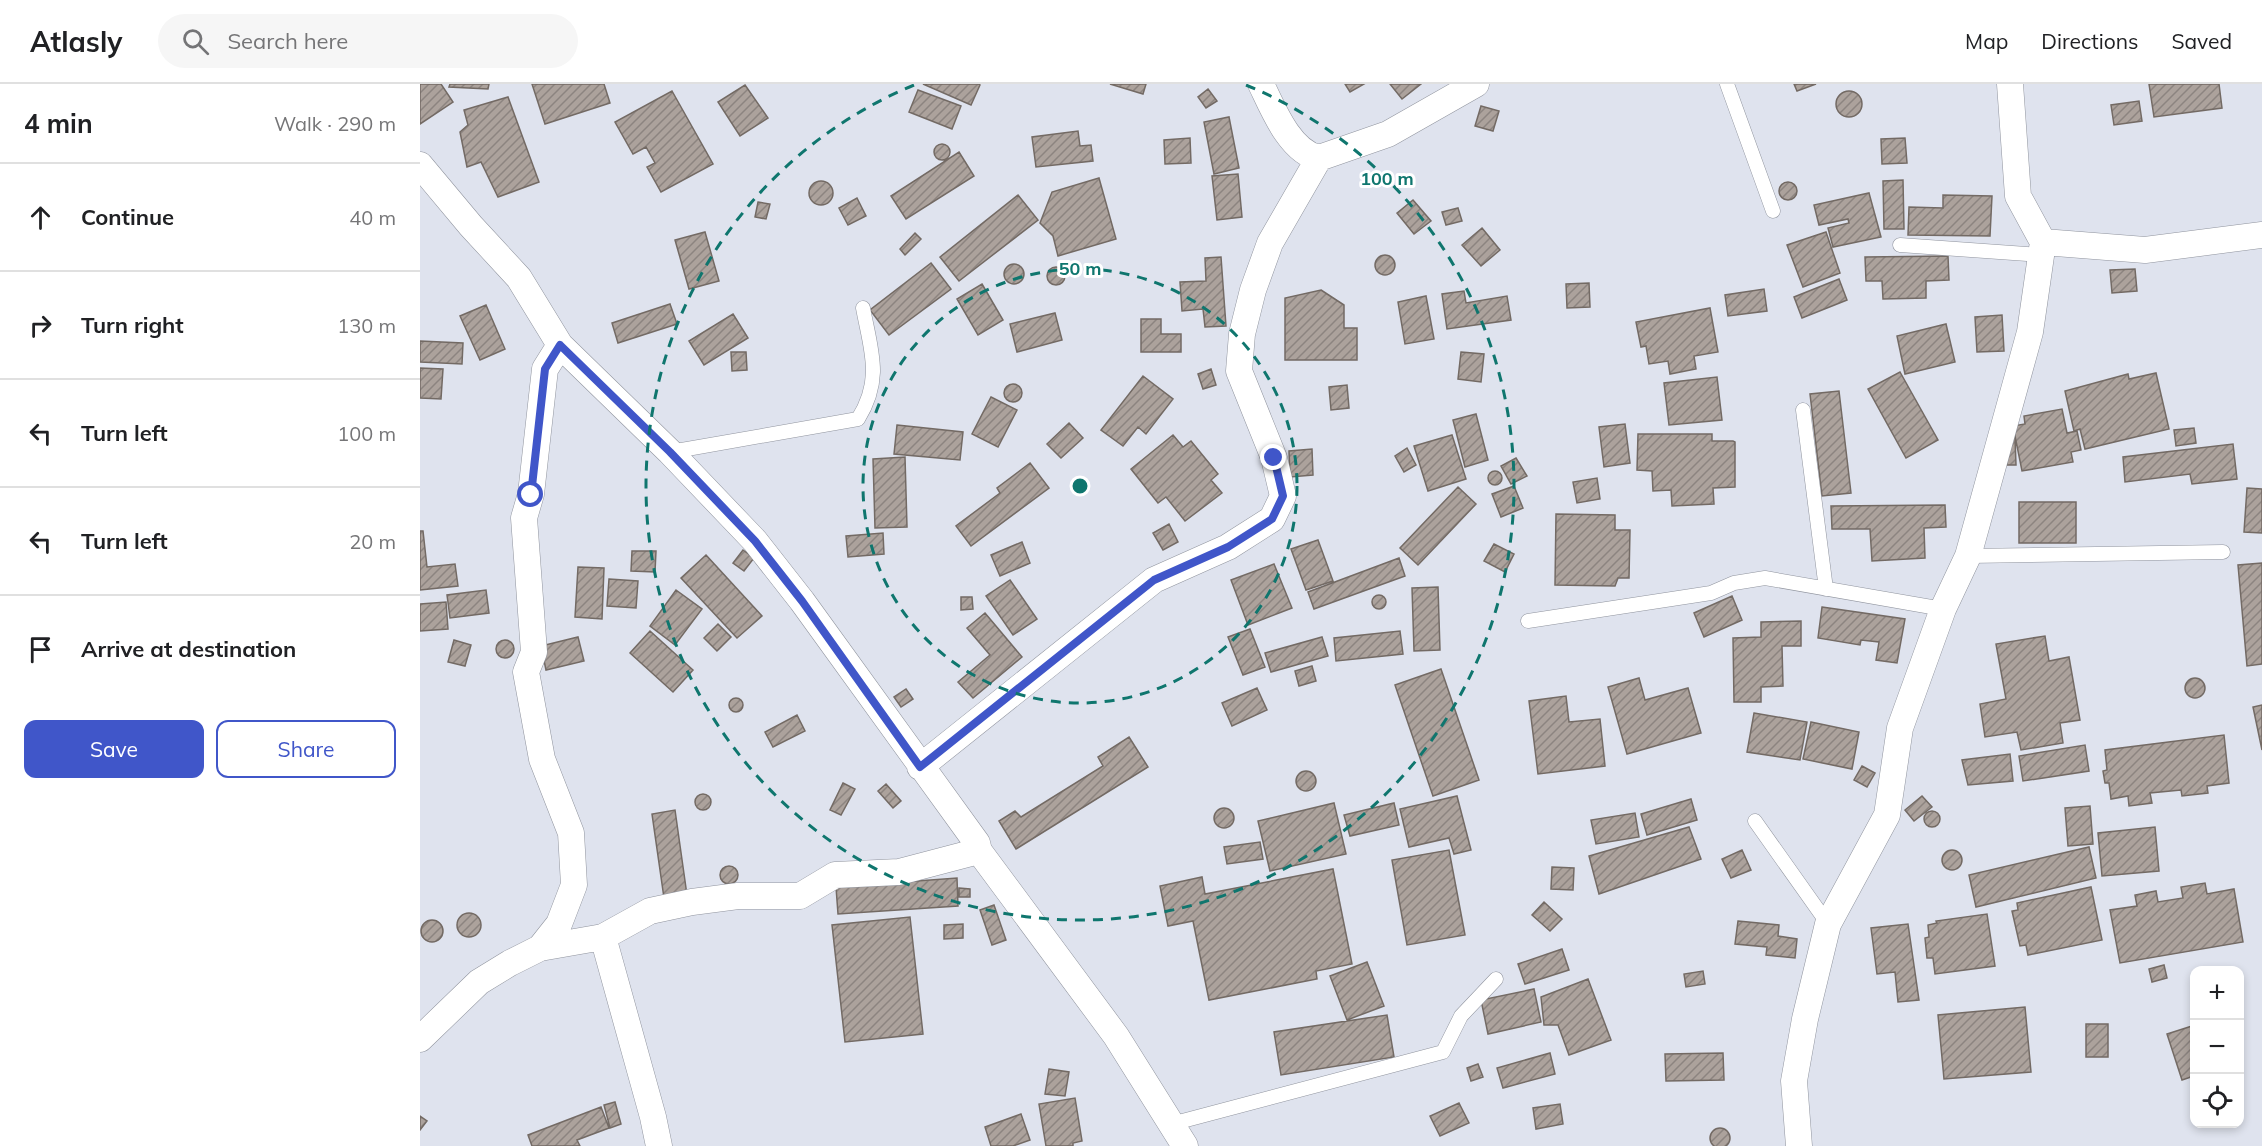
<!DOCTYPE html>
<html lang="en">
<head>
<meta charset="utf-8">
<style>
	:root { --surface:#fff; --page:#f6f6f6; --text:#202124; --muted:#757577; --line:#e0e0e0; --accent:#4056c9 }
	body { margin:0; font-family:Mulish,sans-serif; background:var(--page); color:var(--text) }
	.controls { position:absolute; right:18px; bottom:18px; display:grid; overflow:hidden; border-radius:12px; box-shadow:0 3px 9px #0003 }
	.controls button { width:54px; height:54px; display:grid; place-items:center; padding:0; border:0; border-bottom:2px solid var(--line); background:var(--surface); color:var(--text); font:30px sans-serif }
	.stop { position:absolute; width:18px; height:18px; margin:-14px; border:4px solid #4056c9; border-radius:50%; background:#fff }
	.stop.end { background:#4056c9; border-color:#fff; box-shadow:0 2px 6px #0008 }
	.list { margin:0; padding:0; list-style:none }
	h2 { display:flex; justify-content:space-between; align-items:center; height:78px; margin:0; padding:0 24px; font-size:26px }
	h2 small { font-size:20px; font-weight:400; color:var(--muted) }
	.list li { display:grid; grid-template-columns:39px 1fr auto; gap:18px; align-items:center; box-sizing:border-box; height:108px; padding:0 24px; border-top:2px solid var(--line) }
	.list b { display:block; font-size:22px; white-space:nowrap }
	.list em { font-size:20px; font-style:normal; color:var(--muted) }
	.actions { display:flex; gap:12px; padding:18px 24px }
	.actions a { flex:1; padding:14px 0; border:2px solid var(--accent); border-radius:12px; text-align:center; font-size:21px; color:var(--accent) }
	.actions .main { background:var(--accent); color:#fff }
	.icon { flex:none; width:33px; height:33px; fill:none; stroke:currentColor; stroke-width:2; stroke-linecap:round; stroke-linejoin:round }
	.map { position:relative; flex:none; width:1842px; height:1062px; overflow:hidden }
	header { display:flex; align-items:center; gap:36px; box-sizing:border-box; height:84px; padding:0 30px; background:var(--surface); border-bottom:2px solid var(--line) }
	header strong { font-size:28px }
	nav { display:flex; gap:33px; margin-inline-start:auto; font-size:21px }
	.search { width:420px; height:54px; background:var(--page); display:flex; align-items:center; gap:15px; box-sizing:border-box; padding:0 21px; border-radius:33px; color:var(--muted); font-size:22px }
	main { display:flex }
	aside { flex:1; background:var(--surface) }
	.map>svg:first-child { display:block }
	.building { fill:url(#building-hatch); stroke:#736a64; stroke-width:1.5 }
	.lines { fill:none; stroke-linecap:round; stroke-linejoin:round }
	.lane-casing { stroke:#90949e; stroke-width:15 }
	.street-casing { stroke:#90949e; stroke-width:27 }
	.lane { stroke:#fff; stroke-width:14 }
	.street { stroke:#fff; stroke-width:26 }
	.route { stroke:#4056c9; stroke-width:8 }
	.ring { fill:none; stroke:#0f766e; stroke-width:3; stroke-dasharray:10 8 }
	.centre { fill:#0f766e; stroke:#fff; stroke-width:3 }
	.ring-label { font-size:18px; text-anchor:middle; font-weight:bold; fill:#0f766e; stroke:#fff; stroke-width:6; stroke-linejoin:round; paint-order:stroke }
</style>
</head>
<body>
<header>
<strong>Atlasly</strong>
<div class="search"><svg class="icon" aria-label="search" viewBox="0 0 24 24"><circle cx="10" cy="10" r="6"/><path d="M15 15l6 6"/></svg>Search here</div>
<nav><a>Map</a><a>Directions</a><a>Saved</a></nav>
</header>
<main>
<aside>
<h2>4 min<small>Walk · 290 m</small></h2>
<ul class="list">
<li><svg class="icon" aria-label="ahead" viewBox="0 0 24 24"><path d="M12 20V5M6 11l6-6 6 6"/></svg><div><b>Continue</b></div><em>40 m</em></li>
<li><svg class="icon" aria-label="right" viewBox="0 0 24 24"><path d="M7 20v-9h11M14 6l5 5-5 5"/></svg><div><b>Turn right</b></div><em>130 m</em></li>
<li><svg class="icon" aria-label="left" viewBox="0 0 24 24"><path d="M17 20v-9H6M10 6l-5 5 5 5"/></svg><div><b>Turn left</b></div><em>100 m</em></li>
<li><svg class="icon" aria-label="left" viewBox="0 0 24 24"><path d="M17 20v-9H6M10 6l-5 5 5 5"/></svg><div><b>Turn left</b></div><em>20 m</em></li>
<li><svg class="icon" aria-label="arrive" viewBox="0 0 24 24"><path d="M6 21V4h12l-3 4 3 4H6"/></svg><div><b>Arrive at destination</b></div></li>
</ul>
<div class="actions"><a class="main">Save</a><a>Share</a></div>
</aside>
<div class="map">
<svg width="1842" height="1062" viewBox="0 0 1842 1062">
	<defs>
		<pattern id="building-hatch" width="6" height="6" patternUnits="userSpaceOnUse" patternTransform="scale(1.5)"><rect width="6" height="6" fill="#aca29c"/><path d="M-1 1l2-2M0 6l6-6M5 7l2-2" fill="none" stroke="#8c8480"/></pattern>
	</defs>
	<rect width="100%" height="100%" fill="#dfe3ee"/>
	<path class="building" d="M0 0H21L33 18 0 40Z
		M30 0H69L68 5 29 3Z
		M112 0H184L190 19 125 40Z
		M503 0H559L560 1 551 21Z
		M690 0H726L723 10Z
		M925 0H944L930 8Z
		M970 0H1001L982 15Z
		M1374 0H1396L1377 7Z
		M1729 0H1799L1802 24 1734 33Z
		M325 1 348 34 320 52 298 18Z
		M788 5 797 17 786 24 778 13Z
		M498 6 541 22 532 45 489 28Z
		M252 7 293 80 241 108 227 83 235 79 226 63 213 70 195 38Z
		M1416 20a13 13 0 1 1 26 0a13 13 0 1 1-26 0Z
		M88 13 119 98 78 113 61 78 47 83 40 48 48 41 44 26Z
		M1719 17 1722 37 1694 41 1691 21Z
		M1061 22 1079 27 1073 47 1055 42Z
		M809 33 819 84 794 90 784 38Z
		M658 47 660 62 671 61 673 77 616 83 612 53Z
		M770 54 771 79 745 80 744 56Z
		M1485 54 1487 79 1462 80 1461 55Z
		M514 68a8 8 0 1 1 16 0a8 8 0 1 1-16 0Z
		M539 68 554 92 486 135 471 112Z
		M818 90 822 133 797 136 792 92Z
		M679 94 696 155 638 172 633 152 620 139 632 108Z
		M1483 96 1484 145H1464L1463 97Z
		M389 109a12 12 0 1 1 24 0a12 12 0 1 1-24 0Z
		M1359 107a9 9 0 1 1 18 0a9 9 0 1 1-18 0Z
		M1449 109 1461 153 1413 163 1408 144 1429 139 1428 135 1399 141 1394 121Z
		M598 111 618 136 539 197 520 173Z
		M1523 111 1572 112 1570 152 1488 151 1489 123 1523 124Z
		M437 114 446 132 428 141 419 124Z
		M993 116 1011 137 994 150 977 129Z
		M338 118 350 120 346 135 335 133Z
		M1038 124 1042 137 1026 141 1022 128Z
		M1062 144 1080 166 1061 182 1042 161Z
		M285 148 299 197 269 205 255 156Z
		M1406 148 1420 189 1383 203 1367 161Z
		M495 149 501 155 485 171 480 165Z
		M955 181a10 10 0 1 1 20 0a10 10 0 1 1-20 0Z
		M1528 172 1529 196 1506 197V214L1463 215 1462 197H1446L1445 173Z
		M801 173 806 242 785 243 783 225 762 227 760 198 786 197 785 174Z
		M511 179 531 205 469 251 450 226Z
		M584 190a10 10 0 1 1 20 0a10 10 0 1 1-20 0Z
		M627 192a9 9 0 1 1 18 0a9 9 0 1 1-18 0Z
		M1715 185 1717 207 1692 209 1690 186Z
		M1419 195 1427 216 1382 234 1374 213Z
		M1169 199 1170 223 1147 224 1146 200Z
		M562 200 583 236 558 251 537 215Z
		M1344 205 1347 227 1308 232 1305 211Z
		M901 206 924 221V244H937V276H865V214Z
		M1044 207 1046 219 1087 212 1091 236 1027 245 1022 210Z
		M1006 212 1014 255 985 260 978 218Z
		M250 220 257 240 198 259 192 239Z
		M66 221 85 265 60 276 40 232Z
		M1290 224 1298 268 1274 272 1276 285 1250 290 1248 277 1229 280 1226 262 1221 263 1216 238Z
		M635 229 642 256 597 268 590 240Z
		M313 230 328 254 284 281 269 257Z
		M1582 231 1584 267 1557 268 1555 233Z
		M721 235H741V250H761V268H721Z
		M1526 240 1535 278 1485 290 1477 252Z
		M0 257 43 259 42 280 0 278Z
		M311 268H326L327 286 312 287Z
		M1041 268 1064 270 1061 298 1038 295Z
		M0 284 23 285 21 315 0 314Z
		M791 285 796 301 783 305 778 290Z
		M1480 288 1518 356 1486 374 1448 305Z
		M1736 289 1749 345 1665 365 1660 345 1654 347 1645 307 1708 290 1709 295Z
		M723 292 753 315 726 350 718 343 703 362 681 346Z
		M1297 293 1302 336 1249 341 1244 299Z
		M584 309a9 9 0 1 1 18 0a9 9 0 1 1-18 0Z
		M927 301 929 324 911 326 909 303Z
		M1419 307 1431 409 1402 412 1390 310Z
		M571 313 597 326 578 363 552 350Z
		M1642 325 1647 349 1657 347 1661 366 1651 368 1653 378 1602 387 1593 342 1605 340 1604 332Z
		M1056 330 1068 376 1045 383 1033 336Z
		M649 339 663 354 641 374 627 360Z
		M1205 340 1210 379 1184 383 1179 343Z
		M477 341 543 348 540 376 474 370Z
		M1774 344 1776 359 1756 362 1754 346Z
		M1218 350H1292V357H1313L1315 358V403L1293 404 1294 420 1252 422 1251 406 1233 407 1232 387 1217 386Z
		M753 351 763 363 771 357 798 390 791 396 802 409 765 437 746 413 738 419 711 385Z
		M1032 351 1046 395 1008 407 994 362Z
		M1585 353H1595L1596 381H1587Z
		M1813 360 1817 395 1772 400 1770 390 1705 398 1703 373Z
		M987 364 996 381 984 388 975 372Z
		M892 365 893 391 870 393 869 367Z
		M485 373 487 443 455 444 453 375Z
		M1096 374 1107 392 1091 400 1081 382Z
		M610 379 629 404 551 462 536 442 580 409 577 404Z
		M1068 394a7 7 0 1 1 14 0a7 7 0 1 1-14 0Z
		M1177 394 1180 415 1157 419 1153 398Z
		M1094 402 1103 424 1081 433 1072 410Z
		M1038 403 1056 420 998 481 980 464Z
		M1827 404 1842 405V449L1824 448Z
		M1599 418H1656V459H1599Z
		M1525 421 1526 443 1504 444 1505 474 1452 477 1450 445H1412L1411 422Z
		M1136 430 1195 431V446H1210L1209 494H1198L1195 502 1135 501Z
		M749 440 758 458 743 466 733 449Z
		M0 447H3L7 483 35 480 38 502 0 506Z
		M463 449 464 470 428 473 426 452Z
		M898 456 913 497 886 506 871 465Z
		M602 458 610 479 580 492 571 471Z
		M1074 460 1094 470 1085 488 1064 477Z
		M323 466 334 474 324 487 313 479Z
		M212 467H236L235 488 211 487Z
		M286 471 342 532 317 554 261 494Z
		M979 474 985 492 894 525 888 508Z
		M1842 479V580L1827 582 1818 481Z
		M854 480 872 524 828 541 811 496Z
		M158 483 184 484 182 535 155 533Z
		M189 495 218 497 216 524 187 522Z
		M590 496 617 535 593 551 566 512Z
		M1018 503 1020 566 994 567 992 504Z
		M66 506 69 529 30 534 27 511Z
		M256 506 282 525 255 561 230 542Z
		M952 518a7 7 0 1 1 14 0a7 7 0 1 1-14 0Z
		M1312 512 1322 536 1284 553 1274 529Z
		M541 513H552L553 525 541 526Z
		M26 518 28 545 0 547V520Z
		M1402 523 1485 535 1477 579 1456 576 1459 558 1441 556 1440 561 1398 554Z
		M565 529 602 573 553 614 538 598 570 571 547 544Z
		M1381 537V562H1362L1363 602 1341 603V618H1314L1313 554 1341 553V538Z
		M298 540 311 553 297 567 284 554Z
		M830 545 845 583 823 591 808 553Z
		M230 547 273 586 253 608 210 569Z
		M980 547 983 570 916 577 914 554Z
		M1625 552 1629 577 1649 573 1660 636 1640 639 1643 659 1601 666 1597 648 1565 653 1560 620 1586 615 1576 560Z
		M158 553 164 577 126 586 121 562Z
		M902 553 908 572 851 588 845 569Z
		M34 556 51 561 45 582 28 578Z
		M76 565a9 9 0 1 1 18 0a9 9 0 1 1-18 0Z
		M892 582 896 597 879 602 875 587Z
		M1021 585 1059 696 1013 712 975 601Z
		M1765 604a10 10 0 1 1 20 0a10 10 0 1 1-20 0Z
		M1219 594 1225 616 1268 604 1281 649 1207 670 1188 603Z
		M837 604 847 626 812 642 802 619Z
		M486 605 493 615 481 623 474 613Z
		M1146 612 1149 638 1180 635 1185 682 1118 690 1109 617Z
		M309 621a7 7 0 1 1 14 0a7 7 0 1 1-14 0Z
		M1842 621V666L1833 623Z
		M1334 629 1387 638 1380 676 1327 668Z
		M377 631 385 647 353 663 345 648Z
		M1391 638 1439 648 1432 685 1383 675Z
		M1804 651 1809 699 1787 702 1788 709 1762 712 1761 706 1730 709 1732 719 1709 722 1708 712 1691 715 1689 699H1685L1683 687 1687 686 1685 666Z
		M709 653 728 683 596 765 579 737 595 727 601 733 683 682 678 673Z
		M1665 661 1669 687 1603 697 1599 672Z
		M1590 670 1593 697 1548 701 1542 676Z
		M1442 682 1455 689 1447 703 1434 696Z
		M876 697a10 10 0 1 1 20 0a10 10 0 1 1-20 0Z
		M423 699 435 705 421 731 410 726Z
		M466 700 481 717 473 724 458 707Z
		M275 718a8 8 0 1 1 16 0a8 8 0 1 1-16 0Z
		M1037 712 1051 766 1034 770 1029 754 989 763 980 725Z
		M1502 712 1512 723 1494 737 1485 726Z
		M1271 715 1277 736 1227 751 1221 730Z
		M914 719 926 770 850 787 838 737Z
		M974 719 979 741 930 752 924 731Z
		M1670 722 1673 760 1648 762 1645 724Z
		M794 734a10 10 0 1 1 20 0a10 10 0 1 1-20 0Z
		M255 726 267 811 244 814 232 730Z
		M1504 735a8 8 0 1 1 16 0a8 8 0 1 1-16 0Z
		M1215 729 1219 753 1176 760 1171 736Z
		M1269 743 1281 775 1179 810 1169 772Z
		M1735 743 1739 787 1682 792 1678 749Z
		M840 758 843 775 807 780 804 763Z
		M1669 763 1676 794 1556 823 1549 791Z
		M1029 766 1045 851 987 861 972 776Z
		M1322 766 1331 786 1311 794 1302 775Z
		M1522 776a10 10 0 1 1 20 0a10 10 0 1 1-20 0Z
		M300 791a9 9 0 1 1 18 0a9 9 0 1 1-18 0Z
		M1132 783 1154 784 1153 806 1131 805Z
		M913 785 932 880 896 887 897 895 789 916 773 837 748 842 740 802 782 793 785 810Z
		M537 794 538 822 418 830 416 803Z
		M1785 799 1787 810 1814 805 1823 858 1700 879 1690 826 1717 822 1715 811 1736 807 1738 818 1763 814 1761 803Z
		M1671 803 1682 856 1608 871 1606 861 1600 862 1592 827 1598 826 1597 819Z
		M539 804 550 805V813H539Z
		M1124 818 1142 835 1130 847 1112 831Z
		M574 821 586 856 572 861 560 826Z
		M37 841a12 12 0 1 1 24 0a12 12 0 1 1-24 0Z
		M1567 830 1575 882 1515 890 1513 874H1507L1505 854 1509 853 1508 841 1517 839 1516 837Z
		M490 833 503 950 425 958 412 841Z
		M1 847a11 11 0 1 1 22 0a11 11 0 1 1-22 0Z
		M1318 837 1359 841 1358 852 1377 855 1375 874 1346 871 1347 863 1315 860Z
		M543 840V854L524 855V841Z
		M1488 840 1499 916 1478 918 1475 888 1457 890 1451 844Z
		M1142 865 1149 886 1105 900 1098 880Z
		M947 878 964 922 927 936 910 892Z
		M1744 881 1747 894 1732 898 1729 885Z
		M1283 887 1285 900 1266 903 1264 890Z
		M1168 895 1191 956 1149 971 1138 941H1124L1121 913Z
		M1114 905 1121 938 1068 950 1061 916Z
		M1605 923 1611 988 1524 995 1518 931Z
		M967 931 974 973 861 991 854 948Z
		M1666 940H1688V973H1666Z
		M1772 942 1774 949V992L1762 996 1747 950Z
		M1130 969 1135 990 1083 1004 1077 984Z
		M1303 969 1304 996 1246 997 1245 970Z
		M1058 980 1063 993 1051 997 1047 984Z
		M629 985 649 988 645 1012 625 1010Z
		M655 1014 662 1057 653 1059V1062H626L619 1020Z
		M195 1018 201 1040 190 1044 184 1021Z
		M1039 1019 1049 1039 1020 1052 1010 1032Z
		M1140 1020 1143 1040 1116 1045 1113 1024Z
		M181 1023 189 1044 157 1056 160 1062H112L108 1051Z
		M601 1030 610 1056 593 1062H571L565 1043Z
		M0 1032 7 1037 0 1046Z
		M1290 1054a10 10 0 1 1 20 0a10 10 0 1 1-20 0Z"/>
	<g class="lines">
		<defs>
			<path id="lane" d="M1307 0 1353 127
				M1480 161 1621 171
				M1383 326 1406 505
				M250 368 438 335C463 295 451 267 443 224
				M1548 472 1803 468
				M1108 537 1291 509 1314 499 1345 494 1523 525
				M1335 737 1408 840
				M751 1040 1023 968 1041 932 1076 895"/>
			<path id="street" d="M841 0C853 25 870 68 899 74L968 50 1056 0
				M0 81 51 142 99 194 140 261 250 368 335 457 382 517 557 759 559 767 696 952 765 1062
				M1623 158 1725 166 1842 151
				M500 683 734 496 808 463 852 435 863 412 854 374 819 287 822 250 833 206 850 159 899 74
				M183 853 233 1033 239 1062
				M120 864 139 840 154 801 151 749 122 675 106 588 114 568 104 434 111 410 125 285 140 261
				M0 955 59 898 90 879 120 864 183 853 230 827 272 818 318 812H380L415 791 479 788 559 767
				M1379 1062 1374 997 1385 935 1408 840 1467 731 1480 644 1523 525 1548 472 1610 248 1623 158 1598 112 1590 0"/>
		</defs>
		<use href="#lane" class="lane-casing"/>
		<use href="#street" class="street-casing"/>
		<use href="#lane" class="lane"/>
		<use href="#street" class="street"/>
	</g>
	<g class="lines">
		<path class="route" d="M111 411 125 285 140 261 250 368 335 457 382 517 500 683 734 496 808 463 852 435 863 412 854 374"/>
	</g>
	<g class="ring">
		<circle cx="660" cy="402" r="217"/>
		<path d="M826 1A434 434 0 1 1 494 1"/>
	</g>
	<circle cx="660" cy="402" r="9" class="centre"/>
	<g class="ring-label">
		<text x="967" y="101">100 m</text>
		<text x="660" y="191">50 m</text>
	</g>
</svg>
<div class="controls">
<button>+</button>
<button>−</button>
<button><svg class="icon" aria-label="locate" viewBox="0 0 24 24"><circle cx="12" cy="12" r="6"/><path d="M12 2v4M12 18v4M2 12h4M18 12h4"/></svg></button>
</div>
<div class="stop" style="left:111px;top:411px"></div>
<div class="stop end" style="left:854px;top:374px"></div>
</div>
</main>
</body>
</html>
